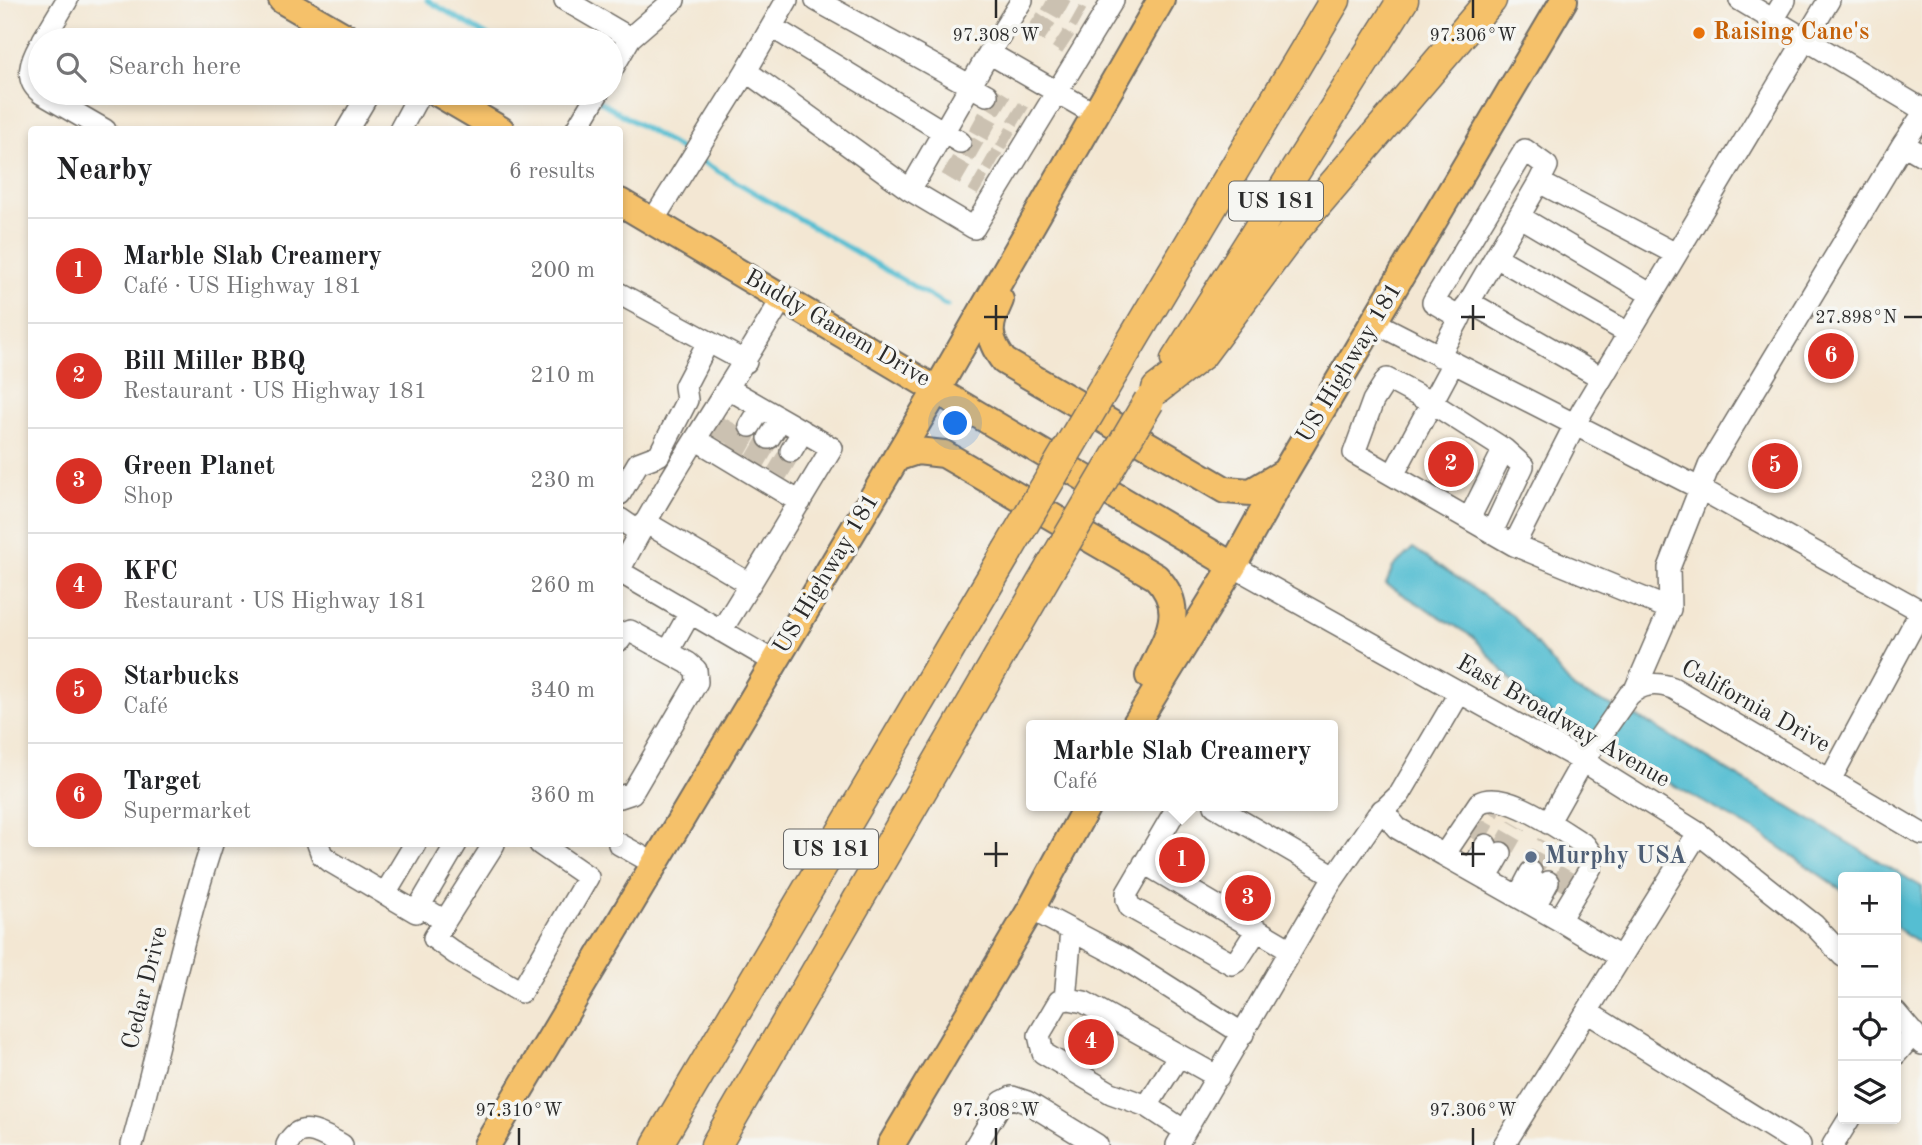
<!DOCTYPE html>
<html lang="en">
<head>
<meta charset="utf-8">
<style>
	:root { --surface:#fff; --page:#f2f2f2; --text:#202124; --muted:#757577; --line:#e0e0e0; --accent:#d93025 }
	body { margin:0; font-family:"Old Standard TT",serif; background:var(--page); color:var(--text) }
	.controls { position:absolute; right:21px; bottom:21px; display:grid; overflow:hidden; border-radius:7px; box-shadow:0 4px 10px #0003 }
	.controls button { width:63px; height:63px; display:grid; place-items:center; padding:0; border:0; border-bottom:2px solid var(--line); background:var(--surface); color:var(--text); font:35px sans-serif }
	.you { position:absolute; left:956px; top:424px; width:24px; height:24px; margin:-18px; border:5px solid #fff; border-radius:50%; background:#1a73e8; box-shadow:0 0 0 10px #1a73e833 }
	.badge { display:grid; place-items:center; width:46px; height:46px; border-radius:50%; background:var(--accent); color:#fff; font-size:23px; font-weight:700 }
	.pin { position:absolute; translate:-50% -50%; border:4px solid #fff; box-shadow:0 2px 7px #0006 }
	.popup { position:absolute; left:1026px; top:720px; width:312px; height:91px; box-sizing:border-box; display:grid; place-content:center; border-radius:7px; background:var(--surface); filter:drop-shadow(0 2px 5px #0005); font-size:23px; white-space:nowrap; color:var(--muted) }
	.popup b { font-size:26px; color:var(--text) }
	.popup::after { content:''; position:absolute; left:50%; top:100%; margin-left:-14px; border:14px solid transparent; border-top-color:var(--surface) }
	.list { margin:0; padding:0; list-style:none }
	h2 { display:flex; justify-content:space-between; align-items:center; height:91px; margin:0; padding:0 28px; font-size:30px }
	h2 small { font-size:23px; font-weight:400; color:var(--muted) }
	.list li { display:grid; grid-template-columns:46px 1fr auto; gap:21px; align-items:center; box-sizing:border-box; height:105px; padding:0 28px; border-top:2px solid var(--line) }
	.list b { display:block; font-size:26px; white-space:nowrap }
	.list p { margin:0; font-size:23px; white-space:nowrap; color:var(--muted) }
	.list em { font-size:23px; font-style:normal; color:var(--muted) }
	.icon { flex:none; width:38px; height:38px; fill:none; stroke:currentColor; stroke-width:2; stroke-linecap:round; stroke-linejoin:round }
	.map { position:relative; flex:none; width:1922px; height:1145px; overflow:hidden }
	.search { position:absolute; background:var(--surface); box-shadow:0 4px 10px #0003; left:28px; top:28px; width:595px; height:77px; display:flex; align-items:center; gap:18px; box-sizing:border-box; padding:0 24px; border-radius:38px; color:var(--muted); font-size:26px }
	.panel { position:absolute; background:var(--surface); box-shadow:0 4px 10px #0003; left:28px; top:126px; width:595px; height:721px; border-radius:7px }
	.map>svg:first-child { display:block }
	.water { fill:#55bed2; stroke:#40747e; stroke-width:2 }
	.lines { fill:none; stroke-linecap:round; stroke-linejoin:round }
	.stream { stroke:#55bed2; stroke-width:5 }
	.minor-tunnel { stroke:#cbc1b1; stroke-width:21; stroke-dasharray:21 10; stroke-linecap:butt }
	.minor-casing { stroke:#716d66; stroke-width:24 }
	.major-casing { stroke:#716d66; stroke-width:30 }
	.highway-casing { stroke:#716d66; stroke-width:33 }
	.minor { stroke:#fff; stroke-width:21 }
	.major { stroke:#f5c16b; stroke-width:26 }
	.highway { stroke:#f5c16b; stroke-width:30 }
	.highway-bridge-casing { stroke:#716d66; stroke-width:33; stroke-linecap:butt }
	.highway-bridge { stroke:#f5c16b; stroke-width:30 }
	.ticks { fill:none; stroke:#2b2b2b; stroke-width:2.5 }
	.food-dot { fill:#e8710a; stroke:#f6f6f2; stroke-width:2.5 }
	.service-dot { fill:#5c6f8a; stroke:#f6f6f2; stroke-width:2.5 }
	.labels { text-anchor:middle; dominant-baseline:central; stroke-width:7; stroke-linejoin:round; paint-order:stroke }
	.shield { fill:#f6f6f2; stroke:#686867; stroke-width:2 }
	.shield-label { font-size:23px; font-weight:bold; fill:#2b2b2b }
	.food-label { font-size:24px; font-weight:bold; fill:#c56008; stroke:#f6f6f2; text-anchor:start }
	.street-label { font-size:24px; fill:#2b2b2b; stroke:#f6f6f2 }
	.service-label { font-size:24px; font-weight:bold; fill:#4e5e75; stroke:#f6f6f2; text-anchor:start }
	.ticks-label { font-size:18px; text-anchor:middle; fill:#2b2b2b; stroke:#f6f6f2; stroke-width:7; stroke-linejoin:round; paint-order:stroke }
</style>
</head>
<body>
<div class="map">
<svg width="1922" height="1145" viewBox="0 0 1922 1145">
	<rect width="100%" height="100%" fill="#f6f6f2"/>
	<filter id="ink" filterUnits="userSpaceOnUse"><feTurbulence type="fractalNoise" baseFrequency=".0143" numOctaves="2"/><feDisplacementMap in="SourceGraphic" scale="14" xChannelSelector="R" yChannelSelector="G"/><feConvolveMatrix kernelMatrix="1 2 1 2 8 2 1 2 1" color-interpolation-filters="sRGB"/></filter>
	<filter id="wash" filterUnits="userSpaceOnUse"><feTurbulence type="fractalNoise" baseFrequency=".00686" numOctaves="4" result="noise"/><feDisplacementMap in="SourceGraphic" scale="28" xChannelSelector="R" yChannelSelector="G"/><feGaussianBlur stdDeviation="1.57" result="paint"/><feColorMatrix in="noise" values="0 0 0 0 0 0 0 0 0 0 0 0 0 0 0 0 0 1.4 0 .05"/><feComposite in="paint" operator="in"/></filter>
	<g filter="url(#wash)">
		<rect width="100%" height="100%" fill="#f3e7d3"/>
		<path class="water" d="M1413 548 1512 615 1575 690 1645 721 1922 887V945L1896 927V877H1843V891L1764 836 1623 757 1529 700 1473 637 1386 584 1393 567Z"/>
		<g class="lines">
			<path class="stream" d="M427 0 495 40
				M599 101 687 153
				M696 158 947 306"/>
		</g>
	</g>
	<g filter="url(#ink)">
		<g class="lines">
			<path class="minor-tunnel" d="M1047 0 1081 19
				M1032 21 1068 45
				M987 95 1023 117
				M974 121 1010 141
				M960 142 997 163
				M947 165 983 186
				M721 440 734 416
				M736 451 750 426
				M755 462 769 438
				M777 474 791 451
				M1474 839 1491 809
				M1501 853 1517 825
				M1531 872 1547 843
				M1559 889 1576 859"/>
			<defs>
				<path id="minor" d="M565 0 630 38
					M787 0 746 71 910 190
					M816 0 987 95
					M1022 0 989 53 1095 114
					M1740 0 1922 109
					M1773 20 1785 0
					M772 27 960 142
					M43 40 67 0
					M40 45C31 61 24 79 40 92
					M989 53 910 190 974 228 1113 0
					M611 71 630 38 674 0
					M41 93 105 130
					M347 130 369 93
					M400 130 420 93
					M576 130 598 93
					M1903 144 1922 155
					M1520 217 1652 295
					M652 222 746 71
					M1496 257 1628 333
					M620 294 746 362
					M1460 318 1433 302 1525 150 1547 166 1539 182
					M1374 322 1699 488 1921 611
					M1439 356 1466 306
					M1602 378 1469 302 1539 182 1676 254
					M750 426 761 408
					M769 438 781 419
					M697 440 800 502
					M791 451 803 431
					M1393 475 1453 363
					M620 494 638 463 659 455 687 400 685 386 708 342
					M620 519 639 532
					M1469 519 1504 449 1432 403 1387 379 1373 401 1354 453 1514 545 1670 609
					M645 522 750 584 832 448 729 389
					M1492 532 1523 466 1504 449
					M1514 545 1582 411 1829 0
					M1233 566 1583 761 1698 833 1814 925 1843 956
					M620 569C669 475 730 388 783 297
					M620 572 775 662
					M721 631 750 584
					M620 640 623 634 630 631 688 663 696 670 697 682 632 793 620 797
					M668 652 690 613
					M1635 690 1670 609 1669 568 1709 466 1903 144 1922 116
					M1830 780 1922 609
					M1178 806 1127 893V900L1130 907 1232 964 1237 961 1257 930
					M1215 806 1335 876
					M1382 810 1397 828 1444 855 1479 803C1505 788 1561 831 1585 845L1592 855 1591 867 1559 920 1620 957
					M1548 823 1583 761 1629 695C1642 683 1656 682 1673 688L1922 834
					M318 844 322 855 331 862 416 912 456 844
					M619 844 655 864
					M1444 855 1559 920
					M1144 863 1291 950
					M1472 870 1486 845
					M1486 879 1501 853
					M385 894 415 844
					M1518 897 1531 872
					M420 906 445 921 434 938 456 954 521 992 588 877 540 844
					M1535 906 1548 882
					M1031 909 1120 956 1243 1034
					M445 921 494 844
					M1065 1000 1071 930
					M1587 1012 1800 1145
					M1896 1013 1922 1044
					M1896 1054 1914 1033
					M1147 1106 1179 1055
					M1185 1131 1147 1106 1111 1093 1043 1053 1039 1035 1059 1001 1069 999 1084 1002 1218 1077
					M132 1145C160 1045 180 942 212 844
					M287 1145C300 1118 323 1135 342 1145
					M976 1145 1002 1102 1012 1097 1027 1102 1097 1145
					M1177 1145 1329 885 1377 816 1400 794 1460 692
					M1504 1145 1698 833
					M1833 1145 1849 1119"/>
				<path id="major" d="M282 0 351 40
					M438 93 501 130
					M620 202 1233 566
					M1000 300C988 326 986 337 1004 361L1225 490 1251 492 1285 472
					M896 458 917 451 944 454 1156 577C1189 611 1165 639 1149 676
					M1135 725 1233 566 1285 472 1564 0
					M487 1145 938 388 1161 0
					M891 1145 1031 909 1087 806"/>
				<path id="highway" d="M1176 360 1403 0
					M1114 371 1335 0
					M1157 389 1201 355 1293 232 1491 0
					M657 1145 1007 552
					M716 1145 1051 567"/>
			</defs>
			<use href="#minor" class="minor-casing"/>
			<use href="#major" class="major-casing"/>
			<use href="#highway" class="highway-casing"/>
			<use href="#minor" class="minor"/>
			<use href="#major" class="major"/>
			<use href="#highway" class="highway"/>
			<defs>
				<path id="highway-bridge" d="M1007 552 1114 371
					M1051 567 1149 401"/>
			</defs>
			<use href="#highway-bridge" class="highway-bridge-casing"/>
			<use href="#highway-bridge" class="highway-bridge"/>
		</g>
	</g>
	<path class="ticks" d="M996 0V18M1473 0V18M996 305V330M1473 305V330M984 317H1008M1461 317H1485M1904 317H1922M996 842V867M1473 842V867M984 854H1008M1461 854H1485M519 1128V1145M996 1128V1145M1473 1128V1145"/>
	<circle class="food-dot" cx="1699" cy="33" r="7"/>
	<circle class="service-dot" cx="1531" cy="857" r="7"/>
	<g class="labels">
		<g class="shield">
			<rect x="1229" y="181.5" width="94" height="39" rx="5"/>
			<rect x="784" y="829.5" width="94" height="39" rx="5"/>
		</g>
		<g class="shield-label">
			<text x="1276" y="201">US 181</text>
			<text x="831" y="849">US 181</text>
		</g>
		<g class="food-label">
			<text x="1713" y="33">Raising Cane's</text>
		</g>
		<g class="street-label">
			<text transform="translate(837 329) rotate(30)">Buddy Ganem Drive</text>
			<text transform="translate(1350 363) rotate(-59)">US Highway 181</text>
			<text transform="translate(827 574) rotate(-59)">US Highway 181</text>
			<text transform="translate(1755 707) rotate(29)">California Drive</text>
			<text transform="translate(1563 722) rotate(30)">East Broadway Avenue</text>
			<text transform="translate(146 988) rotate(-76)">Cedar Drive</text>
		</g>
		<g class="service-label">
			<text x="1545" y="857">Murphy USA</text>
		</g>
	</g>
	<g class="ticks-label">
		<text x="996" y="41">97.308°W</text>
		<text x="1473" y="41">97.306°W</text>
		<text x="1856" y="323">27.898°N</text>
		<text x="519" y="1116">97.310°W</text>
		<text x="996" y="1116">97.308°W</text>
		<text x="1473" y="1116">97.306°W</text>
	</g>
</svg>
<div class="controls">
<button>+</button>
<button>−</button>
<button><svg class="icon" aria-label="locate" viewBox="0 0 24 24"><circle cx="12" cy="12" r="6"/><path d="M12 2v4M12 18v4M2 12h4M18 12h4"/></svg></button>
<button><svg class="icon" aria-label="layers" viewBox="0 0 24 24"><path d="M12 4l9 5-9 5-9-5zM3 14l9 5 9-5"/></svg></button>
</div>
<div class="you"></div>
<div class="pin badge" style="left:1182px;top:860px">1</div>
<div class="popup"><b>Marble Slab Creamery</b>Café</div>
<div class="pin badge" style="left:1451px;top:464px">2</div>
<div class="pin badge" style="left:1248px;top:898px">3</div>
<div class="pin badge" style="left:1091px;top:1042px">4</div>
<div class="pin badge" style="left:1775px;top:466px">5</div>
<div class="pin badge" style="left:1831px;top:356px">6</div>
<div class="search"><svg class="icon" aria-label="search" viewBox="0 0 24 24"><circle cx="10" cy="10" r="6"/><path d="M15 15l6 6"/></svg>Search here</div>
<section class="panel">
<h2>Nearby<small>6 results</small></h2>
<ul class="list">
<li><span class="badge">1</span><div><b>Marble Slab Creamery</b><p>Café · US Highway 181</p></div><em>200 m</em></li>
<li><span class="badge">2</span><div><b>Bill Miller BBQ</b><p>Restaurant · US Highway 181</p></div><em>210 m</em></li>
<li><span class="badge">3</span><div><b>Green Planet</b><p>Shop</p></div><em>230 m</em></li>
<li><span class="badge">4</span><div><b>KFC</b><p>Restaurant · US Highway 181</p></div><em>260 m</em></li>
<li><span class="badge">5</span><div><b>Starbucks</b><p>Café</p></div><em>340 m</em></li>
<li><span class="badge">6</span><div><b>Target</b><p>Supermarket</p></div><em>360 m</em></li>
</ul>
</section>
</div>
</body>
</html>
